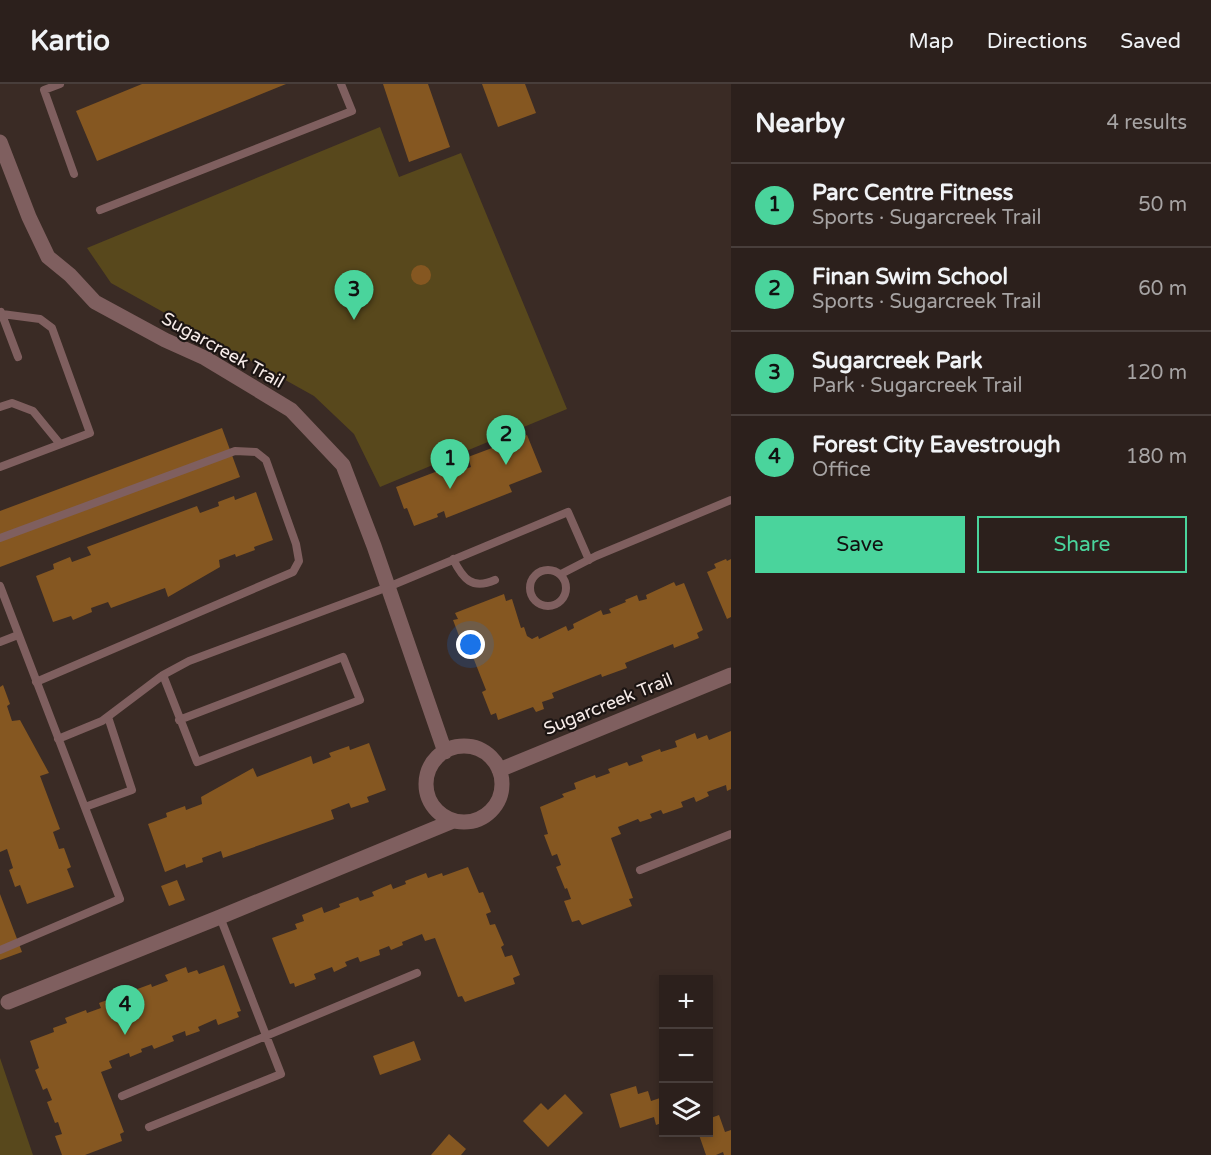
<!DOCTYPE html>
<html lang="en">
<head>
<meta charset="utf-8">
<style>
	:root { --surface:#2c201c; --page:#342825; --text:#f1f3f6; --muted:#a6a3a3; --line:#483e3b; --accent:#4ad49c }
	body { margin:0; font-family:"Varela Round",sans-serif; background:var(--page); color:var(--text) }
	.controls { position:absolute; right:18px; bottom:18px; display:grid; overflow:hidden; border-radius:0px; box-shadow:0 3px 9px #0003 }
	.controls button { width:54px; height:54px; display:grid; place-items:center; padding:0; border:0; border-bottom:2px solid var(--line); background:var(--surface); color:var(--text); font:30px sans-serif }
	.you { position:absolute; left:471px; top:561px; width:21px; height:21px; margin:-15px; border:4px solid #fff; border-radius:50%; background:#1a73e8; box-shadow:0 0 0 9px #1a73e833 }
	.badge { display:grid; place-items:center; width:39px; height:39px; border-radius:50%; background:var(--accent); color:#111; font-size:20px; font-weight:700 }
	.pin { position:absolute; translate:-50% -50px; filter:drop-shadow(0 2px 3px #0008) }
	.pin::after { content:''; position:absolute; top:32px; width:21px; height:18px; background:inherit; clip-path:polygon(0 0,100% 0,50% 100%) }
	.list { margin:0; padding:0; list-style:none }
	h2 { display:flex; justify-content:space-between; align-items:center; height:78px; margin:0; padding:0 24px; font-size:26px }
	h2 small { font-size:20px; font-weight:400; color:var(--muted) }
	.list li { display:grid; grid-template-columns:39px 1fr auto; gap:18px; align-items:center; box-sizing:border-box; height:84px; padding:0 24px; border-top:2px solid var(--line) }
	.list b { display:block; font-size:22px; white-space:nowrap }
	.list p { margin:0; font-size:20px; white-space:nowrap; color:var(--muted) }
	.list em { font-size:20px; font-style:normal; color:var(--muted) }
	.actions { display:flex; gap:12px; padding:18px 24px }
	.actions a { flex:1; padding:14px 0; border:2px solid var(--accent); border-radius:0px; text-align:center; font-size:21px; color:var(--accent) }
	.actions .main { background:var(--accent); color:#111 }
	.icon { flex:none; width:33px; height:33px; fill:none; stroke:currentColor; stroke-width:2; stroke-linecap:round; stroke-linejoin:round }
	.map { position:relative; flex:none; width:731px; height:1071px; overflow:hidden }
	header { display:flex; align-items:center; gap:36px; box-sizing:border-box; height:84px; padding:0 30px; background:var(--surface); border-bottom:2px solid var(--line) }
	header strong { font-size:28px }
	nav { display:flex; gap:33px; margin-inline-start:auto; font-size:21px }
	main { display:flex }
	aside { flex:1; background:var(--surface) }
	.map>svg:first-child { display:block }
	.green { fill:#58481c }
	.building { fill:#855721 }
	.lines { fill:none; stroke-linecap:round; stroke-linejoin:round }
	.service { stroke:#7f5f5f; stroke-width:8 }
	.minor { stroke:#7f5f5f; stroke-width:15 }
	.labels { text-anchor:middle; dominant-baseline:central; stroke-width:4.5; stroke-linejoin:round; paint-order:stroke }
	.street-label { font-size:18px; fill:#f7ece9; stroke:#1c1513 }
</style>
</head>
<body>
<header>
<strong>Kartio</strong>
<nav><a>Map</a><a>Directions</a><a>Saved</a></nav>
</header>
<main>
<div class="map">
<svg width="731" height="1071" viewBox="0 0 731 1071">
	<rect width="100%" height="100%" fill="#3a2b25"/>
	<path class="green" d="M380 43 399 93 461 69 567 325 380 403 354 350 314 312 111 199 87 164Z
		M0 974 33 1071H0Z"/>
	<path class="building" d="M142 0H286L97 77 76 27Z
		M383 0H428L450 63 409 78Z
		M482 0H525L536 29 498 43Z
		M411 191a10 10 0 1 1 20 0a10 10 0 1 1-20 0Z
		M222 344 240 393 0 483V427Z
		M527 351 542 388 509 401 512 408 446 434 444 427 437 430 438 433 414 442 407 424 404 425 396 403 456 380 459 387 471 383 468 373Z
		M256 408 273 456 254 463 255 466 236 473 235 470 219 476 220 483 168 513 165 504 111 524 108 518 91 524 92 528 73 536 71 532 53 538 36 492 54 485 53 480 70 473 72 478 91 471 87 463 197 422 200 429 219 422 218 418 234 412 235 416Z
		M726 475 727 477 731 475V533L727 535 707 488 716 484 714 480Z
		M674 498 676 502 684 499 703 546 697 549 699 554 674 564 673 560 625 579 627 584 602 593 601 590 552 609 554 614 542 618 544 625 536 628 533 623 498 636 496 629 491 631 482 608 486 606 467 558 462 560 453 536 458 535 455 529 504 510 506 517 512 515 521 544 524 543 527 552 532 555 538 552 539 555 566 542 568 547 574 544 573 540 601 526 603 531 611 529 609 525 626 518 625 516 637 511 639 517 647 515 646 511Z
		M3 601 10 620 7 622 12 637 20 636 49 689 40 692 60 745 53 748 59 765 64 764 71 783 67 785 74 803 27 820 20 801 15 803 9 786 13 784 7 765 0 768V603Z
		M731 647V705L727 707 726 701 707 708 709 712 696 718 694 713 681 718 683 723 663 730 661 726 650 730 652 734 640 738 638 735 618 743 621 750 611 754 633 814 629 815 632 822 582 841 579 836 572 838 564 817 571 815 567 804 565 805 556 783 561 781 557 770 552 772 544 751 548 750 540 723 564 713 562 710 576 705 574 699 595 691 596 694 610 689 608 685 627 678 629 682 643 677 641 672 660 665 661 668 677 663 675 657 695 649 697 655 707 651 709 656Z
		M369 659 386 706 367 713 369 718 351 724 349 719 331 726 334 735 223 774 221 767 202 774 203 778 186 784 185 780 165 788 148 740 167 733 166 729 185 722 186 726 202 720 201 713 253 684 257 693 311 672 313 680 331 673 329 669 349 662 350 666Z
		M468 783 479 809 483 808 491 828 486 830 490 841 495 840 504 861 501 863 505 873 512 871 520 891 513 894 515 900 465 918 462 912 458 913 435 854 425 857 422 850 402 858 403 861 391 866 389 862 379 866 380 871 360 878 358 873 345 878 347 882 334 888 332 883 314 890 316 895 295 903 294 899 290 900 272 854 297 845 295 840 304 837 302 831 322 823 324 829 340 823 339 820 358 813 360 817 374 812 372 808 391 800 393 805 406 800 405 797 426 789 428 794 442 789 443 792Z
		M177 796 185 816 169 822 161 802Z
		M0 810 22 868 0 876Z
		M224 881 241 927 237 928 239 933 218 941 216 935 198 943 200 947 186 952 185 947 172 952 174 957 154 965 152 961 141 965 142 968 130 973 129 969 109 977 112 984 101 988 124 1048 120 1050 122 1057 85 1071H62L55 1052 62 1050 58 1038 55 1039 47 1018 52 1016 47 1004 43 1006 35 986 39 984 30 957 54 948 53 944 67 939 65 934 86 926 87 929 101 924 99 919 118 912 120 917 134 911 132 907 151 900 152 903 168 897 165 891 186 883 188 889 197 886 199 890Z
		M414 957 421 976 380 991 373 972Z
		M636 1002 638 1010 648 1007 651 1017 663 1013 664 1038 656 1041 654 1033 620 1044 610 1010Z
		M565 1010 583 1029 548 1063 523 1037 541 1019 548 1026Z
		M719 1031 725 1048 731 1046V1071H724L723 1068 716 1071H706L698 1048H708V1035Z
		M449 1050 466 1065 461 1071H431Z"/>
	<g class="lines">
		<path class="service" d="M60 0 44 6 74 90
			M100 126 352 27 341 0
			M1 228 18 273
			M0 323 12 319 33 327 60 360
			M0 383 90 349 52 244 40 235 2 230
			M0 454 235 367 256 368 266 376 296 460 299 477 293 488 36 598
			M453 475C463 495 472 506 495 496
			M530 504a18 18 0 1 1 36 0a18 18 0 1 1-36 0Z
			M561 490 596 472 731 416
			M0 502 120 815 0 866
			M0 558 18 551
			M163 591 197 678 360 616 343 573 179 636
			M58 655 102 637 163 591 189 577 388 503 568 428 589 476
			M85 723 132 706 108 633
			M640 786 731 750
			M122 1012 417 889
			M149 1043 281 990 220 833"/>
		<path class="minor" d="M0 58 29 133 48 173 70 191 95 218 165 256 205 274 291 326 343 381 374 462 445 668
			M426 700a38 38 0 1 1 76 0a38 38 0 1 1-76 0Z
			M499 686 731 591
			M8 918 220 833 453 737"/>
	</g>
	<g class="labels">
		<g class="street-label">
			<text transform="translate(223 266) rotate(29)">Sugarcreek Trail</text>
			<text transform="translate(608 620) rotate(-22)">Sugarcreek Trail</text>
		</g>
	</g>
</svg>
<div class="controls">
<button>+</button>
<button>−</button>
<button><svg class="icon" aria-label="layers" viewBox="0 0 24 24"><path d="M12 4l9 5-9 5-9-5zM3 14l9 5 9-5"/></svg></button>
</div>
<div class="you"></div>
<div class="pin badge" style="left:450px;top:405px">1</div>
<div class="pin badge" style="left:506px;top:381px">2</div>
<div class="pin badge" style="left:354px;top:236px">3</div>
<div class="pin badge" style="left:125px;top:951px">4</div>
</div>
<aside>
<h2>Nearby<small>4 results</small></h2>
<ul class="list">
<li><span class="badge">1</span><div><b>Parc Centre Fitness</b><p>Sports · Sugarcreek Trail</p></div><em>50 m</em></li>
<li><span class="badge">2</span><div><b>Finan Swim School</b><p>Sports · Sugarcreek Trail</p></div><em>60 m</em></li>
<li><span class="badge">3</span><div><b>Sugarcreek Park</b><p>Park · Sugarcreek Trail</p></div><em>120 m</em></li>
<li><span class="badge">4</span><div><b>Forest City Eavestrough</b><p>Office</p></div><em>180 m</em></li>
</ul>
<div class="actions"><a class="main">Save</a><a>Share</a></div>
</aside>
</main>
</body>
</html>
